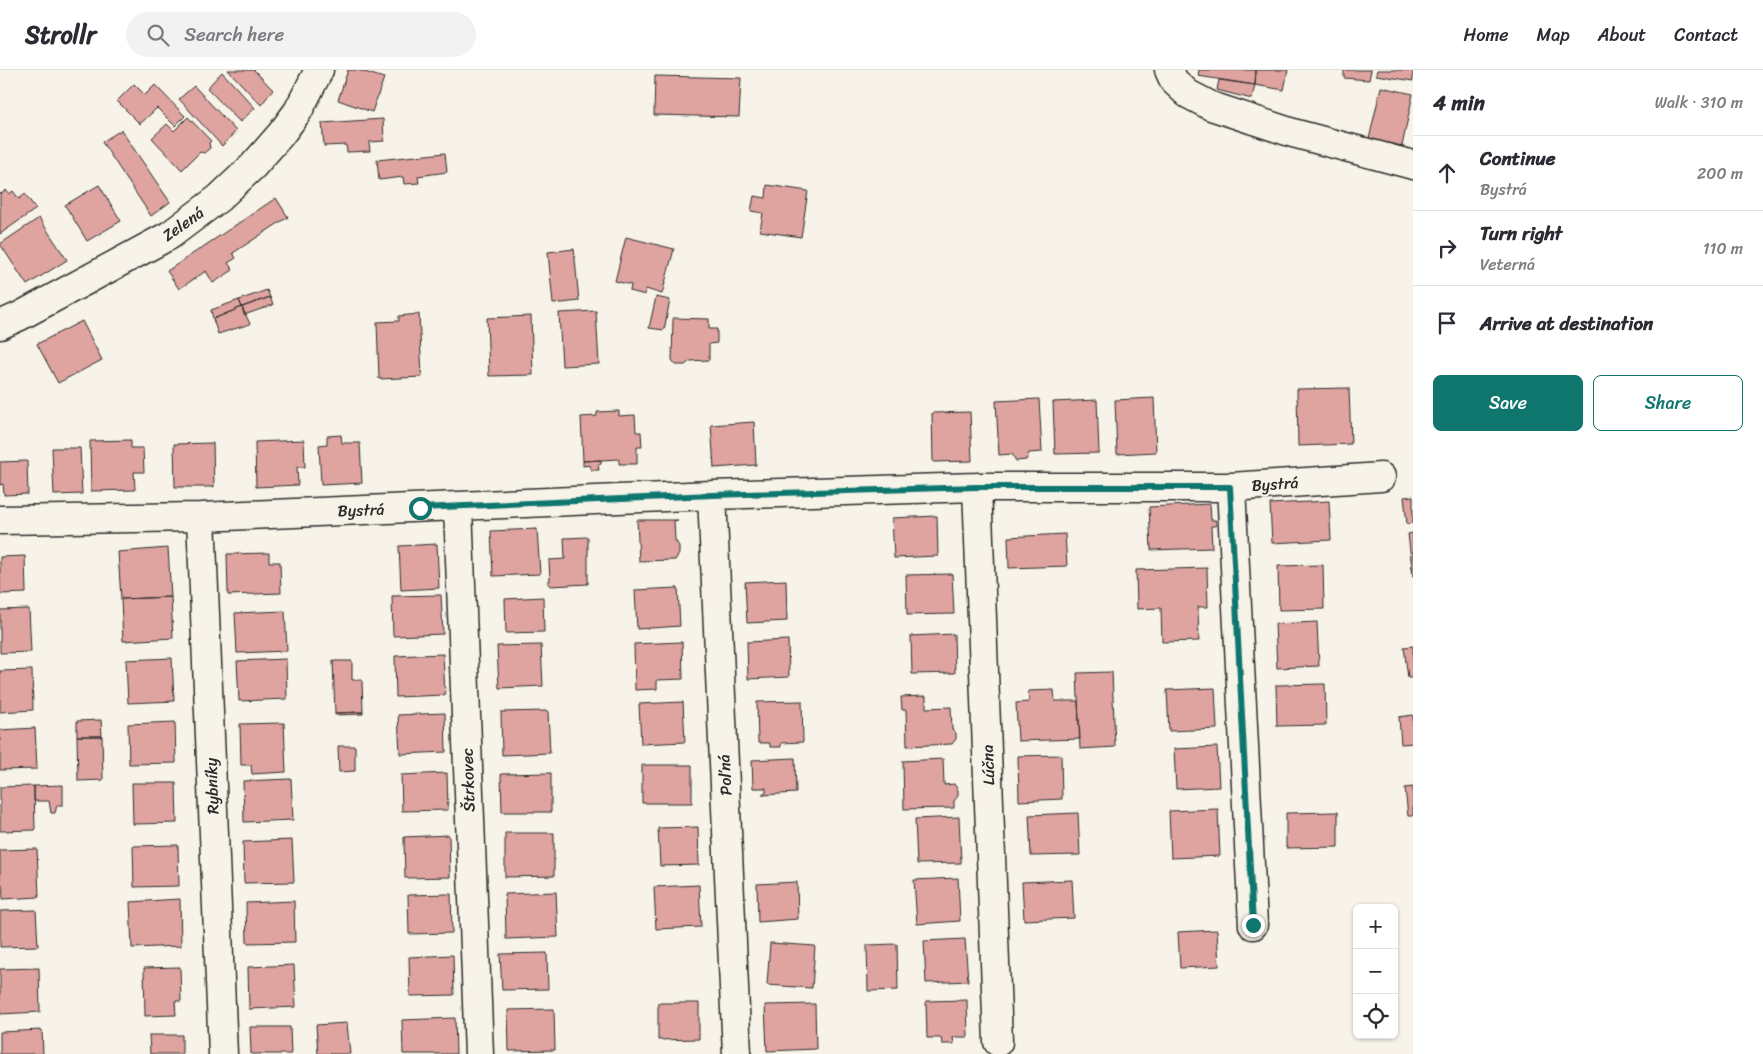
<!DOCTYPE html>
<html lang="en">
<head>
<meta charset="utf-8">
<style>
	:root { --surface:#fff; --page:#f2f2f3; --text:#2b2b33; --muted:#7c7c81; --line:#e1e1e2; --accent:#0f766e }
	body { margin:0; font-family:Sriracha,sans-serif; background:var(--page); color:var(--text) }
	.controls { position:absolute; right:15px; bottom:15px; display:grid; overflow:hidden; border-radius:8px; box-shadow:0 1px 4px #0004 }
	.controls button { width:45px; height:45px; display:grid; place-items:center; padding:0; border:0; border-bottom:1px solid var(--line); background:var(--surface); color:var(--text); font:25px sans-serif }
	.stop { position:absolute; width:15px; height:15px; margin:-11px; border:4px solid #0f766e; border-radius:50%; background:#fff }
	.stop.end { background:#0f766e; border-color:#fff; box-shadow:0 1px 5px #0008 }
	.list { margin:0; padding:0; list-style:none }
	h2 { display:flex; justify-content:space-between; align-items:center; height:65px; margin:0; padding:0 20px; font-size:21px }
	h2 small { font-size:16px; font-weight:400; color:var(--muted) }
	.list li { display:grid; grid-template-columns:32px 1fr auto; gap:15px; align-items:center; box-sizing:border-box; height:75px; padding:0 20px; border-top:1px solid var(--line) }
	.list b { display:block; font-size:19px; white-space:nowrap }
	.list p { margin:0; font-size:16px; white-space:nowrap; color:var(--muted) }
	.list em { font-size:16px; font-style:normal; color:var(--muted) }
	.actions { display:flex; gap:10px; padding:15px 20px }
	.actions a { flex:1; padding:11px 0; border:1px solid var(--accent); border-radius:8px; text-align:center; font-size:18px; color:var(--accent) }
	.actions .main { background:var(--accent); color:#fff }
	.icon { flex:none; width:28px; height:28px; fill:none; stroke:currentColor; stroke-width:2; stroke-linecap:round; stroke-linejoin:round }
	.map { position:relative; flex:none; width:1413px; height:984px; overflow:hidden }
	header { display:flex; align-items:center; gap:30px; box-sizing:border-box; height:70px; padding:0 25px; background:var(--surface); border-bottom:1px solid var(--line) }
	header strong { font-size:24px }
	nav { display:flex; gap:28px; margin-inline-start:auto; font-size:18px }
	.search { width:350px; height:45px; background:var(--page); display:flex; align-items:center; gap:12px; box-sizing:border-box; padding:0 18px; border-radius:28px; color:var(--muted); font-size:19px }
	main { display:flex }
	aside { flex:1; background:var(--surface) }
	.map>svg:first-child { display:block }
	.building { fill:#dfa4a0; stroke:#2b2b2b }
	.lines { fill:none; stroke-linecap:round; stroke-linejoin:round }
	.minor-casing { stroke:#2b2b2b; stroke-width:31 }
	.minor { stroke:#f7f3e8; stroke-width:28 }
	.route { stroke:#0f766e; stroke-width:6 }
	.labels { text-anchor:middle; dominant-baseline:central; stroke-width:4.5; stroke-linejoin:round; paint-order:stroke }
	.street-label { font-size:16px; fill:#2b2b2b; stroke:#f7f3e8 }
</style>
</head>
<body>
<header>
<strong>Strollr</strong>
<div class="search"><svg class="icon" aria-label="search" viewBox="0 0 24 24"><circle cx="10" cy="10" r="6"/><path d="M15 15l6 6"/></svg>Search here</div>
<nav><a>Home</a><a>Map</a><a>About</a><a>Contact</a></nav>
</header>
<main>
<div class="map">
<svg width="1413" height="984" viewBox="0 0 1413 984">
	<rect width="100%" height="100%" fill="#f7f3e8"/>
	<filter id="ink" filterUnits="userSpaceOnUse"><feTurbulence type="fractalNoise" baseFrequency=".02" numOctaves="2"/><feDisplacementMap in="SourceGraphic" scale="10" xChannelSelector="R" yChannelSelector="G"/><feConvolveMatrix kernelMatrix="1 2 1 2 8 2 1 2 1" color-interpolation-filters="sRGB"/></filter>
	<g filter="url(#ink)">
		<path class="building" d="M228 0H254L273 20 261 35Z
			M348 0H358L384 8 372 42 338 30Z
			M1199 0H1256L1255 15 1198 6Z
			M1256 0H1288L1284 20 1255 15Z
			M1344 0H1371L1369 10 1344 8Z
			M1377 0H1413V11L1376 5Z
			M222 2 255 38 240 52 207 18Z
			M655 6 741 8 739 47 654 45Z
			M1219 10 1255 15 1252 29 1217 20Z
			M134 14 145 25 155 15 185 46 175 56 157 38 140 54 117 31Z
			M194 16 236 61 222 76 179 29Z
			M1381 17 1413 24 1402 76 1369 69Z
			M188 47 211 71 209 73 210 78 204 83 200 82 182 100 152 68 167 54 174 61Z
			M383 49 384 71 369 72 370 81 347 82 346 75 324 76 322 53Z
			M121 60 170 132 151 146 102 72Z
			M445 83 447 102 418 106 419 113 404 114 403 107 379 110 377 90Z
			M99 115 121 151 87 171 65 135Z
			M767 115 808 121 801 167 760 161 763 143 751 141 754 126 766 128Z
			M6 120 9 124 13 121 19 129 25 124 36 139 0 164V123L1 124Z
			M276 128 288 147 233 183 236 188 228 193 233 200 213 213 206 201 179 219 167 201Z
			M39 148 67 190 27 215 0 174Z
			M626 167 674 179 662 224 646 219 645 225 630 221 631 215 615 211Z
			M574 179 579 231 553 234 548 182Z
			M267 220 270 227 242 237 239 230Z
			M270 227 273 235 244 245 242 237Z
			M656 227 670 230 664 260 649 258Z
			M239 230 242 237 213 249 211 240Z
			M242 237 250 254 218 264 213 249Z
			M596 241 599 294 562 296 559 243Z
			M419 244 422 307 379 309 377 252 399 251V246Z
			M531 246 533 305 489 306 487 248Z
			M673 248 709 249V259H717V273L709 274V290L690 291 685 295H676L672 290Z
			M82 251 102 290 58 313 37 274Z
			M1349 318 1351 374 1298 376 1297 319Z
			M1154 328 1156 382 1117 384 1115 330Z
			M1039 329 1042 382 1029 383 1026 390 1016 391 1012 384 999 385 996 331Z
			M1097 330 1099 383 1055 384 1053 332Z
			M619 341V346L635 345 636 362H641L642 377H637V394H619V389L583 391 581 347 597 346V342Z
			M970 342 972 391 933 392 932 343Z
			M754 352 756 395 714 398 711 355Z
			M341 365 342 373H360L362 413 321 415 319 375 327 374V366Z
			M131 370V378H143L144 402H134L135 420 91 421 90 371Z
			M304 370 305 397H297L298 415 256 417 255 372Z
			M213 373 214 417H175L174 374Z
			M52 378H80L82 424 54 425Z
			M601 390V394L598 395 599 400H591L590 395 583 396V391Z
			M27 391 28 424 4 425 3 414 0 415V392Z
			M1413 426V453L1407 454 1404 427Z
			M1329 431 1331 470 1272 473 1270 434Z
			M1210 434 1211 450H1216V456H1211L1212 478 1151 480 1149 437Z
			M937 446 938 486 894 488 892 448Z
			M637 450H678L674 451 675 470 679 476V484L675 490 639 491Z
			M537 459 540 504 493 506 491 461Z
			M1413 463V507L1408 464Z
			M1065 464 1067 496 1009 498 1008 467Z
			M588 467V514L550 516V514H548V511H550L549 490 565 489 564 468Z
			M437 474 439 518 401 520 399 476Z
			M168 478 171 527 121 529 118 482Z
			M269 483V492H280L281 523 228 525 227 484Z
			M25 486 26 523 0 524V487Z
			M1323 495 1324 539 1279 540 1278 496Z
			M1207 498 1208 537H1198L1199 571 1162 572 1161 538 1137 539 1136 500Z
			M952 504 954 544 907 545 906 505Z
			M786 510 787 551 747 553 745 512Z
			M678 518 680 556 637 559 635 520Z
			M441 525 443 564 393 566 392 526Z
			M171 527 173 568 123 571 121 529Z
			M543 527 544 562 506 563 505 529Z
			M29 539 31 582 0 583V540Z
			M285 541 287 581 237 583 235 543Z
			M1317 552 1319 596 1277 598 1275 554Z
			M954 564 955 603 912 604 911 566Z
			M788 570 789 607 748 609 747 572Z
			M682 572 683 609 657 610V619L635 620 634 574Z
			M541 575 543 616 499 618 497 576Z
			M1413 576V608H1408L1404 577Z
			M443 584 445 625 396 627 395 586Z
			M172 588 174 631 128 633 126 590Z
			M286 589 287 629 239 631 237 591Z
			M333 591H352V610H362L363 642 335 643Z
			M32 600 33 640 0 642V601Z
			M1112 602 1115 677 1080 679 1077 603Z
			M1325 614 1326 655 1277 656 1276 615Z
			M1215 618 1217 659 1169 661 1167 620Z
			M1054 620 1055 631H1078L1080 669 1018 671 1016 633 1029 632 1028 621Z
			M926 626V638L951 637 952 659 956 663V669L952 674 907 676 906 640H902L901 627Z
			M802 631 803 672 781 673V677H770V673H758L757 632Z
			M683 632 685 672 641 674 639 634Z
			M548 641 550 683 502 685 501 642Z
			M363 642V644L335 645V643Z
			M445 643 446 682 400 684 398 645Z
			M1413 645V673L1401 674 1399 647Z
			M101 650 102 666H77V651Z
			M175 652 176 693 129 694 128 654Z
			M284 653 286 702 252 704 251 695H241L240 654Z
			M35 658 37 699 0 700V660Z
			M77 666H102L103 710 78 711Z
			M338 676H355V701L339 702Z
			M1217 677 1219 717 1176 719 1174 679Z
			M1061 685 1062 729 1019 731 1018 686Z
			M795 688 796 723 763 725V723H766V718H753L752 690Z
			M943 689 944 715 954 714 958 720V726L954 731V738L904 739 903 691Z
			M642 695H692V733H642Z
			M447 703 448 740 402 741 401 705Z
			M551 703V742H502L501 704Z
			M291 709 293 750 244 752 243 711Z
			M132 713H176L177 753 133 754Z
			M63 715V735H57L55 743H51L49 731H34V716Z
			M34 716 35 760 0 761V717Z
			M1413 717V746H1408L1405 718Z
			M1218 739 1220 786 1171 788 1169 741Z
			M1338 742V777L1286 778V743Z
			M1078 743 1080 785 1031 786 1029 745Z
			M959 747 961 793 917 794 915 749Z
			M698 757 699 795 660 796 658 758Z
			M505 763H554V806L505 807Z
			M449 765 450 807 405 808 404 767Z
			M292 770 294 812 244 813 243 772Z
			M178 775 179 816 134 817 133 776Z
			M37 779 39 827 3 829 2 814H0V780Z
			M958 808 960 851 917 854 914 810Z
			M1072 810 1074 848 1024 850 1022 812Z
			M797 812 798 849 758 852 757 814Z
			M699 815 701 857 656 859 654 817Z
			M556 822 558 867 506 869 505 824Z
			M451 824 452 863 409 864 408 825Z
			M180 829 181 876 132 878 130 832Z
			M294 831 295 872 247 873 246 833Z
			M36 840 38 876 0 877V841Z
			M1217 860 1219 896 1180 898 1178 862Z
			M965 869 968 911 926 913 924 871Z
			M770 873 815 876 812 918 767 915Z
			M897 874 898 920 868 921 867 875Z
			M547 883 548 919 502 920 500 884Z
			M453 885 454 925 410 926 409 887Z
			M294 895 296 937 249 939 248 897Z
			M180 897 181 931H175L176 945 145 946 144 898Z
			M39 898 40 942 0 944V899Z
			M967 930 968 967H953L954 974H942L941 968H927L926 931Z
			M658 933H699V969L658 970Z
			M815 934 816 979 767 981 765 935Z
			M554 939 555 980 509 981 508 940Z
			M455 948 456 984H403L402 950Z
			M347 953 350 984H318L316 955Z
			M250 957H290L291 984H251Z
			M42 960 43 984H0V962Z
			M149 965H182V984H150Z"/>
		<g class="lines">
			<defs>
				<path id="minor" d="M1169 0 1174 11 1188 24 1211 36 1293 63 1413 95
					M0 255 20 246 170 165 219 128 253 96 281 64 298 41 319 0
					M977 417 998 972
					M1231 417 1253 855
					M712 425 737 984
					M458 437 479 984
					M201 447 223 984
					M0 450 201 447 712 425 977 417H1231L1381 407"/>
			</defs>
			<use href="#minor" class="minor-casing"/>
			<use href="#minor" class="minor"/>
		</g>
	</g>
	<g class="lines" filter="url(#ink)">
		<path class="route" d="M420 438 712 425 977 417H1230L1253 855"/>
	</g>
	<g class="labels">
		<g class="street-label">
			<text transform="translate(183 154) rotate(-35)">Zelená</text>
			<text transform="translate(1275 414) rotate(-4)">Bystrá</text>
			<text transform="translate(361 440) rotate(-2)">Bystrá</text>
			<text transform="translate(988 695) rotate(-92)">Lúčna</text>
			<text transform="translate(725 705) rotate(-93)">Poľná</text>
			<text transform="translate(468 710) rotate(-92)">Štrkovec</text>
			<text transform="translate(212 716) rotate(-92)">Rybníky</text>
		</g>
	</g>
</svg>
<div class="controls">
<button>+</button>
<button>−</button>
<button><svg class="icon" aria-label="locate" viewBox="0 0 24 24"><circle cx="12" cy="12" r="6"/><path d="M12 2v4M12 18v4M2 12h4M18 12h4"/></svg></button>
</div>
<div class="stop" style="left:420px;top:438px"></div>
<div class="stop end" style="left:1253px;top:855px"></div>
</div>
<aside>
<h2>4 min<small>Walk · 310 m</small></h2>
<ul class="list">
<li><svg class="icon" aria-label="ahead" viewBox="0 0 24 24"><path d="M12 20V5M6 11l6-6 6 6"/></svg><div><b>Continue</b><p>Bystrá</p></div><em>200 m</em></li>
<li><svg class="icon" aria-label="right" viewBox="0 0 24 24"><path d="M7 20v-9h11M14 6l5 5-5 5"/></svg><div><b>Turn right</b><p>Veterná</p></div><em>110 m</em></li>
<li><svg class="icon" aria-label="arrive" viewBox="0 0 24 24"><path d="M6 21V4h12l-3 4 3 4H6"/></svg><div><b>Arrive at destination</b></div></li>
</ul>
<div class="actions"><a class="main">Save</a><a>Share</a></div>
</aside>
</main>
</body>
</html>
